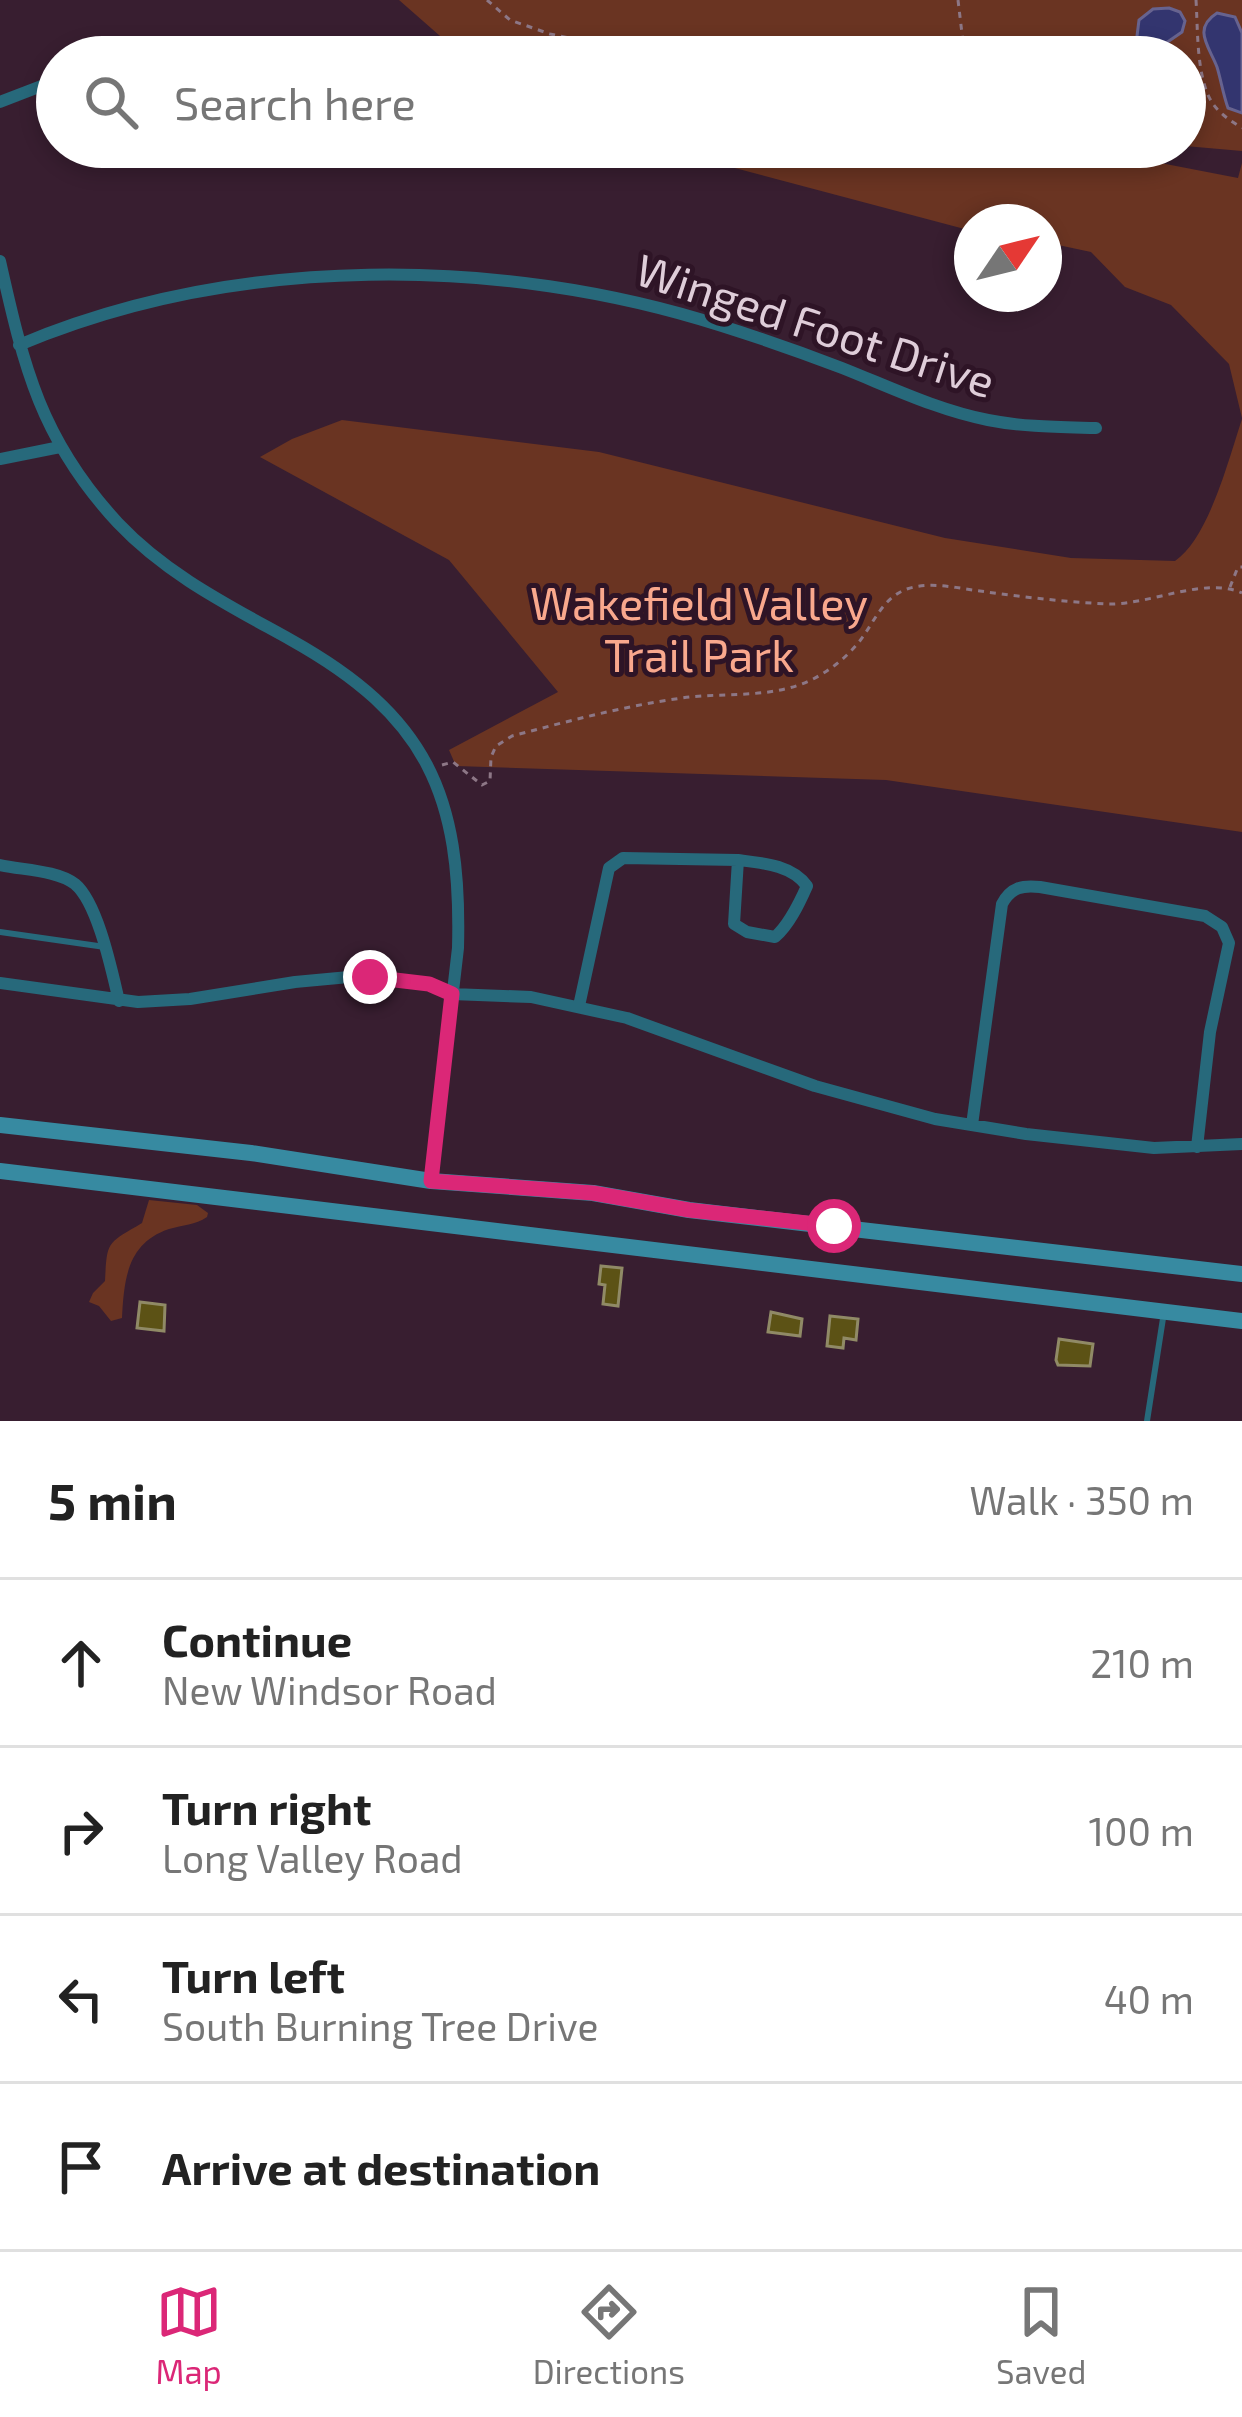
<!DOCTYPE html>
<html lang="en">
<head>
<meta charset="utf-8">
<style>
	:root { --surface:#fff; --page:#f6f6f6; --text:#222; --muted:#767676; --line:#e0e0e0; --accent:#db2777 }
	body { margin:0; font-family:"Exo 2",sans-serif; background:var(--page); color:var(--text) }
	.compass { position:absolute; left:954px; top:204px; width:108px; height:108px; border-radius:50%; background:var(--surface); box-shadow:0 6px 18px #0003; rotate:55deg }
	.stop { position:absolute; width:36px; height:36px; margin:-27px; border:9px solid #db2777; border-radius:50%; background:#fff }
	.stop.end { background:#db2777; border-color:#fff; box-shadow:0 3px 12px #0008 }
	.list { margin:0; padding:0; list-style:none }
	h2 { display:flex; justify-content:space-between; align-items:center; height:156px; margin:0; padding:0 48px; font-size:51px }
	h2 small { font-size:39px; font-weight:400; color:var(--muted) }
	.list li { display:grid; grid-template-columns:78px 1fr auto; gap:36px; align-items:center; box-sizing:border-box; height:168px; padding:0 48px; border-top:3px solid var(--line) }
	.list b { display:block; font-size:45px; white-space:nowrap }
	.list p { margin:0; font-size:39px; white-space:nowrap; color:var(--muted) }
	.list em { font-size:39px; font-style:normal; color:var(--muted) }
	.icon { flex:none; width:66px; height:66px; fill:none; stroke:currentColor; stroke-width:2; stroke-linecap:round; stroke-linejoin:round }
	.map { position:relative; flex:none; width:1242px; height:1421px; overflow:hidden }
	.search { position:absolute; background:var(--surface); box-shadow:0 6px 18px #0003; left:36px; right:36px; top:36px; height:132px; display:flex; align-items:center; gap:30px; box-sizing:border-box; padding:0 42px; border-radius:66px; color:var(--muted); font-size:45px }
	.sheet { height:828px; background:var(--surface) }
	nav { display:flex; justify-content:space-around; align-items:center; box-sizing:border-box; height:168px; border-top:3px solid var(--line); background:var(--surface); font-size:33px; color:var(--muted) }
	nav a { display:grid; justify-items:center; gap:6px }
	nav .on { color:var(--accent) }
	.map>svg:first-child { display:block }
	.green { fill:#6a3422 }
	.water { fill:#33356f; stroke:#67638f; stroke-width:3 }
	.building { fill:#5c5215; stroke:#908a66; stroke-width:3 }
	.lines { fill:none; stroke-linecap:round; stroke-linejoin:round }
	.path { stroke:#8d7786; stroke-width:3; stroke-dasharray:6 6; stroke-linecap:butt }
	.lane { stroke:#27697b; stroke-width:6 }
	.street { stroke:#27697b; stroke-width:12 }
	.secondary { stroke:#378aa1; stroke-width:16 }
	.route { stroke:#db2777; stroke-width:15 }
	.labels { text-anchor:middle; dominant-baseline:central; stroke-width:10; stroke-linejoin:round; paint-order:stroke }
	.street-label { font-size:45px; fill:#dfcdd9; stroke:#2e1426 }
	.park-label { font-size:45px; fill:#f9a88d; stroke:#2e1426 }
</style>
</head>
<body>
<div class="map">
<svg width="1242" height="1421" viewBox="0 0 1242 1421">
	<rect width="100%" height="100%" fill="#381e30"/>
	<path class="green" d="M399 0H1242V151L1185 146V57H464Z
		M656 147H1105L1096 160H1145L1238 178 1242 163V418L1229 364 1171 305 1125 287 1091 252 1044 242V222H972V231Z
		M1242 419V832L886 780 456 766 449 750 558 692 449 560 260 457 292 439 342 420 599 452 945 538 1071 558 1175 561C1209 538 1229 458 1242 419Z
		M149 1200 197 1205 208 1213 207 1217C195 1225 183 1225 169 1229 127 1243 124 1280 122 1318L111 1321 99 1306 89 1302 93 1293 105 1281C107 1240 107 1244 142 1223Z"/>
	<path class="water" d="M1169 8 1180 12 1185 21 1182 32 1166 43 1167 57H1140L1137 36 1139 20 1153 9Z
		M1217 13 1235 17 1242 33V113L1228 108C1223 94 1221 80 1217 67 1209 46 1192 29 1217 13Z"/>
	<path class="building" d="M601 1266 622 1268 618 1306 603 1304 605 1285 599 1284Z
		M140 1302 165 1305 164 1331 137 1328Z
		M771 1312 802 1319 800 1336 768 1332Z
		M830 1316 858 1319 856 1340 844 1338 843 1348 827 1346Z
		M1059 1339 1093 1344 1090 1366 1058 1365 1056 1360Z"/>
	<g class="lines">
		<path class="path" d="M487 0 510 20 550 34 584 41 617 57
			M958 0 963 42 975 57
			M1196 0C1198 30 1196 79 1213 104 1220 114 1231 121 1242 128
			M928 147 958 154 976 147
			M1230 587 1238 567H1242
			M442 765 453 762 482 785 490 781 491 757 496 746 512 736C569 721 624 706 682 698 724 692 769 699 809 681 828 672 845 659 859 642 874 623 882 598 907 589 931 581 956 588 980 591 1022 597 1065 602 1108 604 1150 605 1205 576 1242 593"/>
		<path class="lane" d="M0 932 105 947
			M1147 1421 1164 1312"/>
		<path class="street" d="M0 102 57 80
			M0 261C24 368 41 440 118 523 167 575 230 606 291 640 427 716 462 795 458 948L431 1181
			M19 345C235 254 501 255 722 326 763 339 803 353 842 368 890 387 937 410 988 420 1023 427 1060 427 1096 428
			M0 459 60 447
			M738 860C763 863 792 865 807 886 799 904 789 925 775 937L747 932 734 924Z
			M0 865C22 870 57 870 75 884 98 903 112 972 119 1001
			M0 983 138 1002 190 999 295 982 349 977 429 984 452 994 531 997 627 1018 815 1086 935 1119 1026 1134 1154 1148 1242 1144
			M579 1006 609 868 623 858 738 860
			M972 1125 1002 904C1011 887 1023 885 1040 887L1205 916 1222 927 1229 943 1210 1032 1197 1147"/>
		<path class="secondary" d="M0 1125 251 1153 431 1181 593 1193 689 1210 1242 1274
			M0 1171 1242 1321"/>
	</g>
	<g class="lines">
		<path class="route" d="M370 977 429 984 452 994 431 1181 593 1193 689 1210 834 1226"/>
	</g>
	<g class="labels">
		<g class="street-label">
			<text transform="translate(816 324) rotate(18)">Winged Foot Drive</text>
		</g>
		<g class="park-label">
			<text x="699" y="602">Wakefield Valley<tspan x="699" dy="52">Trail Park</tspan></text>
		</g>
	</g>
</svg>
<svg class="compass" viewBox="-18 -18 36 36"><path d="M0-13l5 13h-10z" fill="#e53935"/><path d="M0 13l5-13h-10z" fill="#767676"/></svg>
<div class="stop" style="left:834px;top:1226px"></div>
<div class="stop end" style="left:370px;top:977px"></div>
<div class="search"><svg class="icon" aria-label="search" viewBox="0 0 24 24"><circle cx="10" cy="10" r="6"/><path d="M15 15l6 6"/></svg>Search here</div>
</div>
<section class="sheet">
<h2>5 min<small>Walk · 350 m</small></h2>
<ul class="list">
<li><svg class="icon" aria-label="ahead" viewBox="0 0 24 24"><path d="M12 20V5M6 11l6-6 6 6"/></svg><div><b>Continue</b><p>New Windsor Road</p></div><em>210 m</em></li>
<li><svg class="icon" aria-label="right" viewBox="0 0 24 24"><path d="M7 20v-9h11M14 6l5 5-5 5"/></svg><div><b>Turn right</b><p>Long Valley Road</p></div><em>100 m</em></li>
<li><svg class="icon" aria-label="left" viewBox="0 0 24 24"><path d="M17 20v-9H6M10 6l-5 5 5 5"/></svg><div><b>Turn left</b><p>South Burning Tree Drive</p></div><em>40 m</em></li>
<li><svg class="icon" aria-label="arrive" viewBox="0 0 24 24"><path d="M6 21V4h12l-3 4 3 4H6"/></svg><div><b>Arrive at destination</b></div></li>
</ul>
</section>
<nav>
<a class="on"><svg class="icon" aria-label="map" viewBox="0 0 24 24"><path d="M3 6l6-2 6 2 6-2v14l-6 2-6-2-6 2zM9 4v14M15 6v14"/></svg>Map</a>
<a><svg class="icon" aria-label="directions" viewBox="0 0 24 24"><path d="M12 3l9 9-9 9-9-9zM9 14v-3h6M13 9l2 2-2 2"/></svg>Directions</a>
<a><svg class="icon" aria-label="saved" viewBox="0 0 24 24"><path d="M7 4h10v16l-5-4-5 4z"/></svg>Saved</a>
</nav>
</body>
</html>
